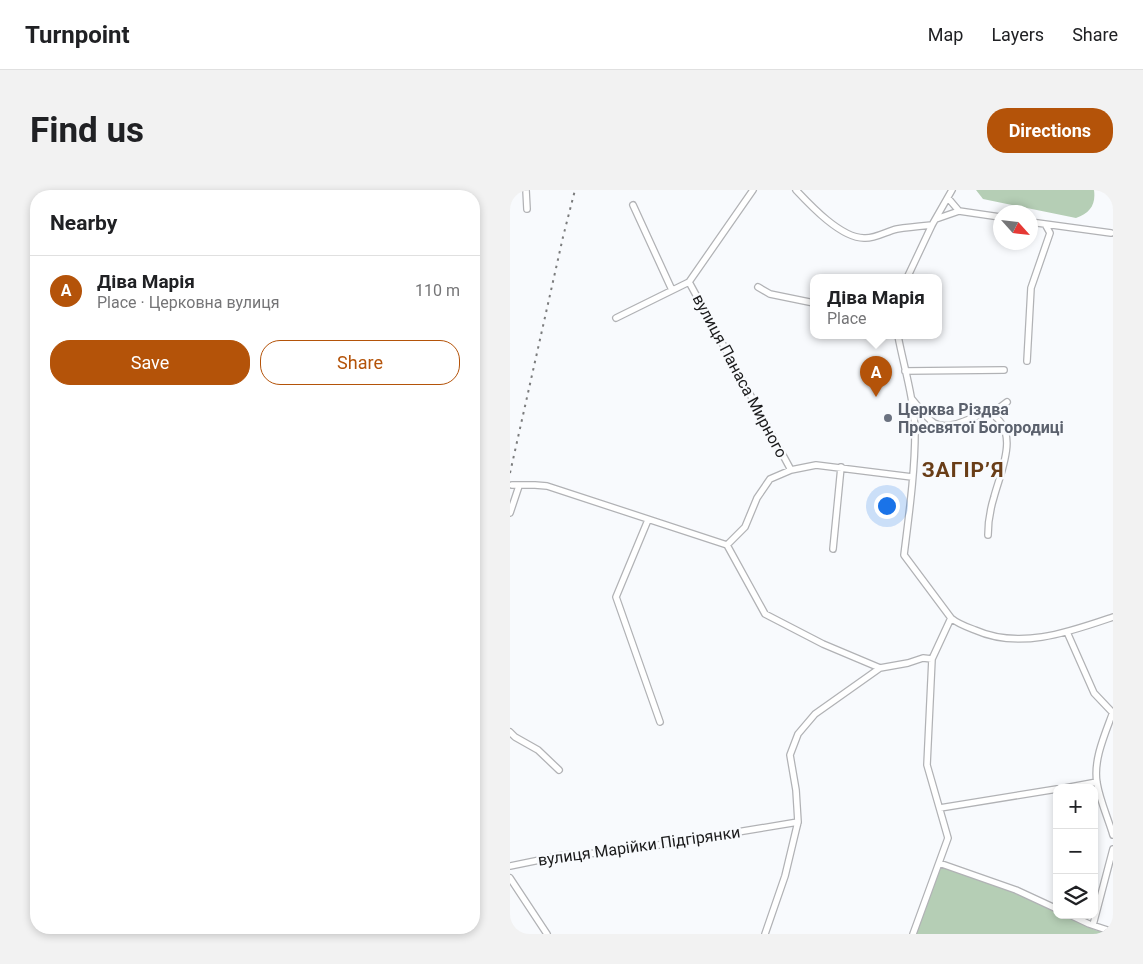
<!DOCTYPE html>
<html lang="en">
<head>
<meta charset="utf-8">
<style>
	:root { --surface:#fff; --page:#f2f2f2; --text:#202124; --muted:#757577; --line:#e0e0e0; --accent:#b45309 }
	body { margin:0; font-family:Roboto,sans-serif; background:var(--page); color:var(--text) }
	.controls { position:absolute; right:15px; bottom:15px; display:grid; overflow:hidden; border-radius:10px; box-shadow:0 2px 8px #0003 }
	.controls button { width:45px; height:45px; display:grid; place-items:center; padding:0; border:0; border-bottom:1px solid var(--line); background:var(--surface); color:var(--text); font:25px sans-serif }
	.compass { position:absolute; left:483px; top:15px; width:45px; height:45px; border-radius:50%; background:var(--surface); box-shadow:0 2px 8px #0003; rotate:117deg }
	.you { position:absolute; left:376px; top:315px; width:18px; height:18px; margin:-12px; border:4px solid #fff; border-radius:50%; background:#1a73e8; box-shadow:0 0 0 8px #1a73e833 }
	.badge { display:grid; place-items:center; width:32px; height:32px; border-radius:50%; background:var(--accent); color:#fff; font-size:16px; font-weight:700 }
	.pin { position:absolute; translate:-50% -41px; filter:drop-shadow(0 1px 2px #0008) }
	.pin::after { content:''; position:absolute; top:26px; width:18px; height:15px; background:inherit; clip-path:polygon(0 0,100% 0,50% 100%) }
	.popup { position:absolute; left:300px; top:84px; width:132px; height:65px; box-sizing:border-box; display:grid; place-content:center; border-radius:10px; background:var(--surface); filter:drop-shadow(0 1px 4px #0005); font-size:16px; white-space:nowrap; color:var(--muted) }
	.popup b { font-size:19px; color:var(--text) }
	.popup::after { content:''; position:absolute; left:50%; top:100%; margin-left:-10px; border:10px solid transparent; border-top-color:var(--surface) }
	.list { margin:0; padding:0; list-style:none }
	h2 { display:flex; justify-content:space-between; align-items:center; height:65px; margin:0; padding:0 20px; font-size:21px }
	h2 small { font-size:16px; font-weight:400; color:var(--muted) }
	.list li { display:grid; grid-template-columns:32px 1fr auto; gap:15px; align-items:center; box-sizing:border-box; height:70px; padding:0 20px; border-top:1px solid var(--line) }
	.list b { display:block; font-size:19px; white-space:nowrap }
	.list p { margin:0; font-size:16px; white-space:nowrap; color:var(--muted) }
	.list em { font-size:16px; font-style:normal; color:var(--muted) }
	.actions { display:flex; gap:10px; padding:15px 20px }
	.actions a { flex:1; padding:11px 0; border:1px solid var(--accent); border-radius:20px; text-align:center; font-size:18px; color:var(--accent) }
	.actions .main { background:var(--accent); color:#fff }
	.icon { flex:none; width:28px; height:28px; fill:none; stroke:currentColor; stroke-width:2; stroke-linecap:round; stroke-linejoin:round }
	.map { position:relative; flex:none; width:603px; height:744px; overflow:hidden; border-radius:20px }
	header { display:flex; align-items:center; gap:30px; box-sizing:border-box; height:70px; padding:0 25px; background:var(--surface); border-bottom:1px solid var(--line) }
	header strong { font-size:24px }
	nav { display:flex; gap:28px; margin-inline-start:auto; font-size:18px }
	.intro { display:flex; align-items:center; justify-content:space-between; box-sizing:border-box; height:120px; padding:0 30px }
	h1 { margin:0; font-size:35px }
	.button { padding:12px 22px; border-radius:20px; background:var(--accent); color:#fff; font-size:18px; font-weight:700 }
	main { display:flex; gap:30px; padding:0 30px }
	aside { flex:1; background:var(--surface); border-radius:20px; box-shadow:0 2px 8px #0003 }
	.map>svg:first-child { display:block }
	.green { fill:#b5ceb5 }
	.lines { fill:none; stroke-linecap:round; stroke-linejoin:round }
	.minor-casing { stroke:#b1b2b5; stroke-width:8 }
	.minor { stroke:#fff; stroke-width:5.5 }
	.rail { stroke:#7b7c7d; stroke-width:2; stroke-dasharray:2.5 5; stroke-linecap:butt }
	.worship-dot { fill:#6b7280; stroke:#f8fafd; stroke-width:2 }
	.labels { text-anchor:middle; dominant-baseline:central; stroke-width:5; stroke-linejoin:round; paint-order:stroke }
	.street-label { font-size:16px; fill:#1a1a1b; stroke:#f8fafd }
	.worship-label { font-size:16px; font-weight:bold; fill:#5b616d; stroke:#f8fafd; text-anchor:start }
	.district-label { font-size:21px; font-weight:bold; letter-spacing:1px; fill:#693d17; stroke:#f8fafd }
</style>
</head>
<body>
<header>
<strong>Turnpoint</strong>
<nav><a>Map</a><a>Layers</a><a>Share</a></nav>
</header>
<div class="intro"><h1>Find us</h1><a class="button">Directions</a></div>
<main>
<aside>
<h2>Nearby<small></small></h2>
<ul class="list">
<li><span class="badge">A</span><div><b>Діва Марія</b><p>Place · Церковна вулиця</p></div><em>110 m</em></li>
</ul>
<div class="actions"><a class="main">Save</a><a>Share</a></div>
</aside>
<div class="map">
<svg width="603" height="744" viewBox="0 0 603 744">
	<rect width="100%" height="100%" fill="#f8fafd"/>
	<path class="green" d="M466 0H584C586 15 580 23 566 28L473 9Z
		M431 677 507 703 547 722V725H554L585 740 600 744H406Z"/>
	<g class="lines">
		<defs>
			<path id="minor" d="M16 0 17 19
				M286 0C301 16 331 48 354 48 365 49 377 41 387 39 399 37 411 36 422 35
				M438 8 449 21
				M123 15 162 100
				M426 29 449 21 490 27
				M535 34 601 43
				M397 88 422 35 442 0
				M179 92 281 280
				M248 97 260 104 304 113
				M106 128 179 92 243 0
				M388 146C394 177 404 209 405 241 405 282 399 324 394 365L441 428C448 434 457 437 465 440 510 460 559 442 603 427
				M517 171 521 98 540 43 535 34 520 32
				M395 181 494 180
				M402 209C408 216 416 228 424 233 439 242 463 226 478 222 512 239 491 280 484 307 480 320 478 332 478 345
				M478 222 489 218 497 212
				M2 295H25L37 296 217 355 255 424 313 454 370 478
				M0 323 9 296
				M138 330 106 407 150 532
				M217 355 235 337 247 308 260 289 281 280 306 275 402 287
				M323 359 331 277
				M557 442 584 503 603 523
				M603 522C595 544 583 570 587 593 590 611 598 628 603 645
				M0 542 5 547 28 560 49 580
				M555 598 587 592
				M430 618 547 599
				M429 673 506 700 547 719
				M0 676 54 665 106 662 288 632
				M0 688 37 744
				M560 725 579 734 603 742
				M583 735 603 659
				M255 744 275 686 286 640 288 632 286 600 280 565 288 544 305 524 370 478 398 473 413 468 422 469
				M403 744 438 648 417 575 422 469 441 428"/>
		</defs>
		<use href="#minor" class="minor-casing"/>
		<use href="#minor" class="minor"/>
		<path class="rail" d="M0 283 53 47 65 0"/>
	</g>
	<circle class="worship-dot" cx="378" cy="228" r="5"/>
	<g class="labels">
		<g class="street-label">
			<text transform="translate(230 186) rotate(62)">вулиця Панаса Мирного</text>
			<text transform="translate(129 656) rotate(-8)">вулиця Марійки Підгірянки</text>
		</g>
		<g class="worship-label">
			<text x="388" y="219">Церква Різдва<tspan x="388" dy="18">Пресвятої Богородиці</tspan></text>
		</g>
		<g class="district-label">
			<text x="453" y="280">ЗАГІР’Я</text>
		</g>
	</g>
</svg>
<div class="controls">
<button>+</button>
<button>−</button>
<button><svg class="icon" aria-label="layers" viewBox="0 0 24 24"><path d="M12 4l9 5-9 5-9-5zM3 14l9 5 9-5"/></svg></button>
</div>
<svg class="compass" viewBox="-18 -18 36 36"><path d="M0-13l5 13h-10z" fill="#e53935"/><path d="M0 13l5-13h-10z" fill="#757577"/></svg>
<div class="you"></div>
<div class="pin badge" style="left:366px;top:207px">A</div>
<div class="popup"><b>Діва Марія</b>Place</div>
</div>
</main>
</body>
</html>
